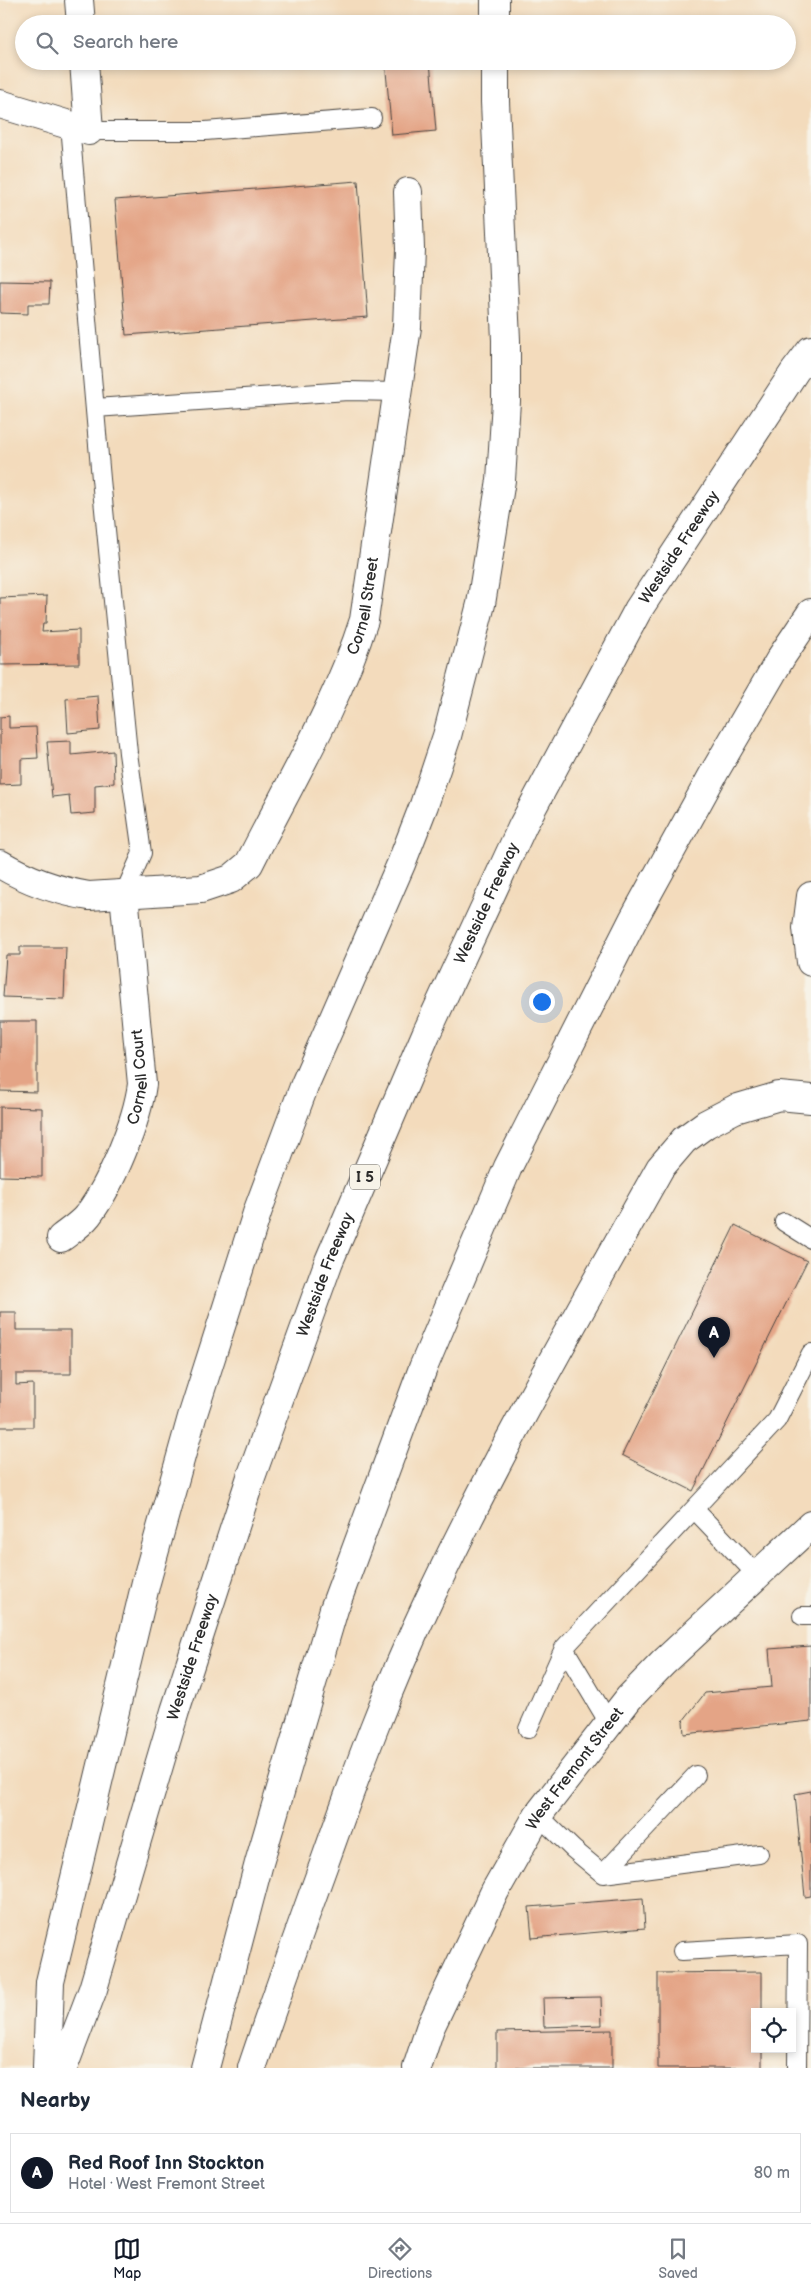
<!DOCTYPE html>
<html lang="en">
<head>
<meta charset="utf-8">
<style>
	:root { --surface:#fff; --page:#f2f2f3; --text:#1f2937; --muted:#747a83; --line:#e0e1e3; --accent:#111827 }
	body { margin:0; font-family:"Balsamiq Sans",sans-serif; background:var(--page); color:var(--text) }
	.controls { position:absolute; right:15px; bottom:15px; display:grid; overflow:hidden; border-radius:0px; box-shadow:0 2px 8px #0003 }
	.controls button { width:45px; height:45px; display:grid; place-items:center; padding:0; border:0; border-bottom:1px solid var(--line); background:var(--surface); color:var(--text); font:25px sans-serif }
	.you { position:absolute; left:541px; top:1001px; width:18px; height:18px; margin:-12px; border:4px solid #fff; border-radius:50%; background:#1a73e8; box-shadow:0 0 0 8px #1a73e833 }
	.badge { display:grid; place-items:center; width:32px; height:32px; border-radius:50%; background:var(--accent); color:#fff; font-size:16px; font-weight:700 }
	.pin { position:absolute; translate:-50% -41px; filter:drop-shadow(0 1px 2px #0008) }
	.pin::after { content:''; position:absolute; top:26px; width:18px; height:15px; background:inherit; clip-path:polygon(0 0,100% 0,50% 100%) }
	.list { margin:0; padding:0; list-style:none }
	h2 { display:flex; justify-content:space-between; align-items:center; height:65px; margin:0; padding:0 20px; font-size:21px }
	h2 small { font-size:16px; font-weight:400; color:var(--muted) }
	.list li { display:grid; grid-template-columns:32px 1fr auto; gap:15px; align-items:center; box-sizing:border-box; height:80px; margin:0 10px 10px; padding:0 10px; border:1px solid var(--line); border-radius:0px }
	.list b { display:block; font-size:19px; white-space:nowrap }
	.list p { margin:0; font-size:16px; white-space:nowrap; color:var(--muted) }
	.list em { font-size:16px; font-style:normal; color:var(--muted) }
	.icon { flex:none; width:28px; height:28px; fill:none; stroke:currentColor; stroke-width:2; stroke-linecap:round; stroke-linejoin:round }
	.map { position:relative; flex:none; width:811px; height:2068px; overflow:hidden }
	.search { position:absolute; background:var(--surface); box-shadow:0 2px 8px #0003; left:15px; right:15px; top:15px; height:55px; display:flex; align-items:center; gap:12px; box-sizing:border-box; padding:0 18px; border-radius:28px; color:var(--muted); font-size:19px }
	.sheet { height:155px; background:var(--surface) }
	nav { display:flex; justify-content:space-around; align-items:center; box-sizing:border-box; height:70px; border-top:1px solid var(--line); background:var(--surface); font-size:14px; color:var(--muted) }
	nav a { display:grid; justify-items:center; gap:2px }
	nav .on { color:var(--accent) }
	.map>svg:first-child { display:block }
	.building { fill:#e4a486 }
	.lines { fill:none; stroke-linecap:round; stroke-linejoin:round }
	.service-casing { stroke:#494541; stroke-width:20 }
	.minor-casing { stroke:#494541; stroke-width:30 }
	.tertiary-casing { stroke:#494541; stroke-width:30 }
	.motorway-casing { stroke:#494541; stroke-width:30 }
	.service { stroke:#fff; stroke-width:18 }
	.minor { stroke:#fff; stroke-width:28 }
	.tertiary { stroke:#fff; stroke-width:28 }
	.motorway { stroke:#fff; stroke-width:28 }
	.labels { text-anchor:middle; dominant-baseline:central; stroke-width:5; stroke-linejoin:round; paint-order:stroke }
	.shield { fill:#f7f3e8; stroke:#686764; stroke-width:1 }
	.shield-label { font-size:15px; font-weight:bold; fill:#2b2b2b }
	.street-label { font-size:16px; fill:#2b2b2b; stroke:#f7f3e8 }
</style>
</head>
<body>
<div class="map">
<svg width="811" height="2068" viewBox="0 0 811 2068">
	<rect width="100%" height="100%" fill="#f7f3e8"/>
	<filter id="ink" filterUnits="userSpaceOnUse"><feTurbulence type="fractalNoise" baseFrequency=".02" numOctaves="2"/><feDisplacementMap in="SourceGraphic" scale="10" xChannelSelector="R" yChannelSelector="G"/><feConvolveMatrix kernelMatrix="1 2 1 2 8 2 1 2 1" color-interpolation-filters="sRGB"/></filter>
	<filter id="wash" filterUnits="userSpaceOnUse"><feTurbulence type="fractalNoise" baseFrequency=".0096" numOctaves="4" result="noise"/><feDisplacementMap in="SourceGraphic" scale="20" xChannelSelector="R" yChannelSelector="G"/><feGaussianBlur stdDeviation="1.12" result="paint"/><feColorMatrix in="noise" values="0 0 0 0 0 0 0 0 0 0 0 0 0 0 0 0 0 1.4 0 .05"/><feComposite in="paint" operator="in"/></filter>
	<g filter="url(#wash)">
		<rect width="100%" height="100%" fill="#f3dbbc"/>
		<g id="blocks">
			<path class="building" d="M385 61H430L436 131 392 135Z
				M358 181 368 317 126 335 115 200Z
				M0 281 50 282 49 304H28V314L0 313Z
				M47 596 46 623H43L42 632 79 630V664L0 665V598Z
				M98 696 100 730 68 733 66 699Z
				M9 716V728L36 727 38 758 21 759V784L0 785V717Z
				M71 741V755L113 751 114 783 95 785V813L71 815 69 795 52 797 47 742Z
				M20 947H66L64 999 3 997 6 955H20Z
				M0 1021H37V1092L0 1091Z
				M0 1107 42 1108V1177L0 1176Z
				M735 1225 807 1261 693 1491 622 1455Z
				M0 1312H16V1330H71V1374H16V1385L33 1384V1427H0Z
				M811 1646V1721L684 1734 683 1721 705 1693 772 1687 769 1649Z
				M811 1791V1896L805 1897 795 1794Z
				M643 1898 645 1928 532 1938 529 1907Z
				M762 1972V2012H755V2049H762V2068H658V1973Z
				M601 1997 602 2025 544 2027 543 1998Z
				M612 2030V2068H497V2032Z"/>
		</g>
	</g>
	<g filter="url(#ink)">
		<use href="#blocks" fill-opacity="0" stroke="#494541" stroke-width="1"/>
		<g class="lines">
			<defs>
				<path id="service" d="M70 125 101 479 128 753 142 853 124 894
					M89 131H205L372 118
					M95 408 348 391 398 392
					M784 1222 811 1239
					M694 1509 777 1420 811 1353
					M802 1616H811
					M609 1723 564 1648 694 1509 757 1575
					M528 1729 564 1648
					M538 1815 573 1849 603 1874 696 1775
					M603 1874 759 1854
					M682 1951 798 1944 797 2068"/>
				<g id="minor">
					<path d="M79 0 81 24"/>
					<path d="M0 104 89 131 84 61"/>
					<path id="s1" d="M0 864C27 880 58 891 89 896L201 889 231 879 249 864C289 784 337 705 364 620L407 327 410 249 408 192"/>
					<path id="s2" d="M61 1238C70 1231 81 1224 88 1215 111 1185 137 1122 142 1084L124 894"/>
				</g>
				<g id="tertiary">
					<path id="s3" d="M417 2068 430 2028 495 1891 538 1815 629 1698 663 1663 811 1525"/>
				</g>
				<g id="motorway">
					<path d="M495 24V0"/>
					<path d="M811 896 807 928 811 962"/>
					<path d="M47 2068 50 1982 146 1582 192 1417 258 1210 305 1084 401 864 424 805 447 736 481 604 501 480 506 401V340L495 102V61"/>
					<path id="s4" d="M63 2068 93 1989 175 1711 251 1477 329 1261 426 1034 523 825 638 610 795 371 811 350"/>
					<path d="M205 2068 259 1863 334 1609 423 1368 508 1167 633 920 715 771 782 656 811 613"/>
					<path d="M252 2068C275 1999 300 1930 325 1861 356 1774 388 1686 428 1602 498 1453 580 1311 660 1168L684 1140 706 1124 735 1109 779 1096 811 1099"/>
				</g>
			</defs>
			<use href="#service" class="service-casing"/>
			<use href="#minor" class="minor-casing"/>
			<use href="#tertiary" class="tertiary-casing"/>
			<use href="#motorway" class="motorway-casing"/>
			<use href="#service" class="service"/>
			<use href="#minor" class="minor"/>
			<use href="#tertiary" class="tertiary"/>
			<use href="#motorway" class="motorway"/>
		</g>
	</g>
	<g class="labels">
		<rect class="shield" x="350" y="1164.5" width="30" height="25" rx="4"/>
		<g class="shield-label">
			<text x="365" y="1177">I 5</text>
		</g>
		<g class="street-label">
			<text stroke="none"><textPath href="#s4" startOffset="1646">Westside Freeway</textPath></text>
			<text stroke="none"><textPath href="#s1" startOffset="546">Cornell Street</textPath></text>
			<text stroke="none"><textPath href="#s4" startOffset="1241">Westside Freeway</textPath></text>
			<text stroke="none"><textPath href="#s2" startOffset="185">Cornell Court</textPath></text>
			<text stroke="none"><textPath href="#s4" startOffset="836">Westside Freeway</textPath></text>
			<text stroke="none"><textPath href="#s4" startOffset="431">Westside Freeway</textPath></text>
			<text stroke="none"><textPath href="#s3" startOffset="340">West Fremont Street</textPath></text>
		</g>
	</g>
</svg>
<div class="controls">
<button><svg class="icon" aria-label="locate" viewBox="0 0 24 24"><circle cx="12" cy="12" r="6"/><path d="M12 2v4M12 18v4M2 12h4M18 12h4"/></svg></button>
</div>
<div class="you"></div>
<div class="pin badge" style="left:714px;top:1358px">A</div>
<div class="search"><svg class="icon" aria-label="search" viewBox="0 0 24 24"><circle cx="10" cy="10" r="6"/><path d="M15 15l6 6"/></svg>Search here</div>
</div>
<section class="sheet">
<h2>Nearby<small></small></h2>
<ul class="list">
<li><span class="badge">A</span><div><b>Red Roof Inn Stockton</b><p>Hotel · West Fremont Street</p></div><em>80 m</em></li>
</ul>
</section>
<nav>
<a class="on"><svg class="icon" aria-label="map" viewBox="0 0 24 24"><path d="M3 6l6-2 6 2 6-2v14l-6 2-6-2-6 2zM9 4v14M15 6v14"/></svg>Map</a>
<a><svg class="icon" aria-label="directions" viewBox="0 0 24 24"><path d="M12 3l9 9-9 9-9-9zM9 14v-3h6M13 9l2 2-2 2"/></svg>Directions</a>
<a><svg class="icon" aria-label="saved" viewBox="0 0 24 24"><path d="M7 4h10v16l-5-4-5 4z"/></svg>Saved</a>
</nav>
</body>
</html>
